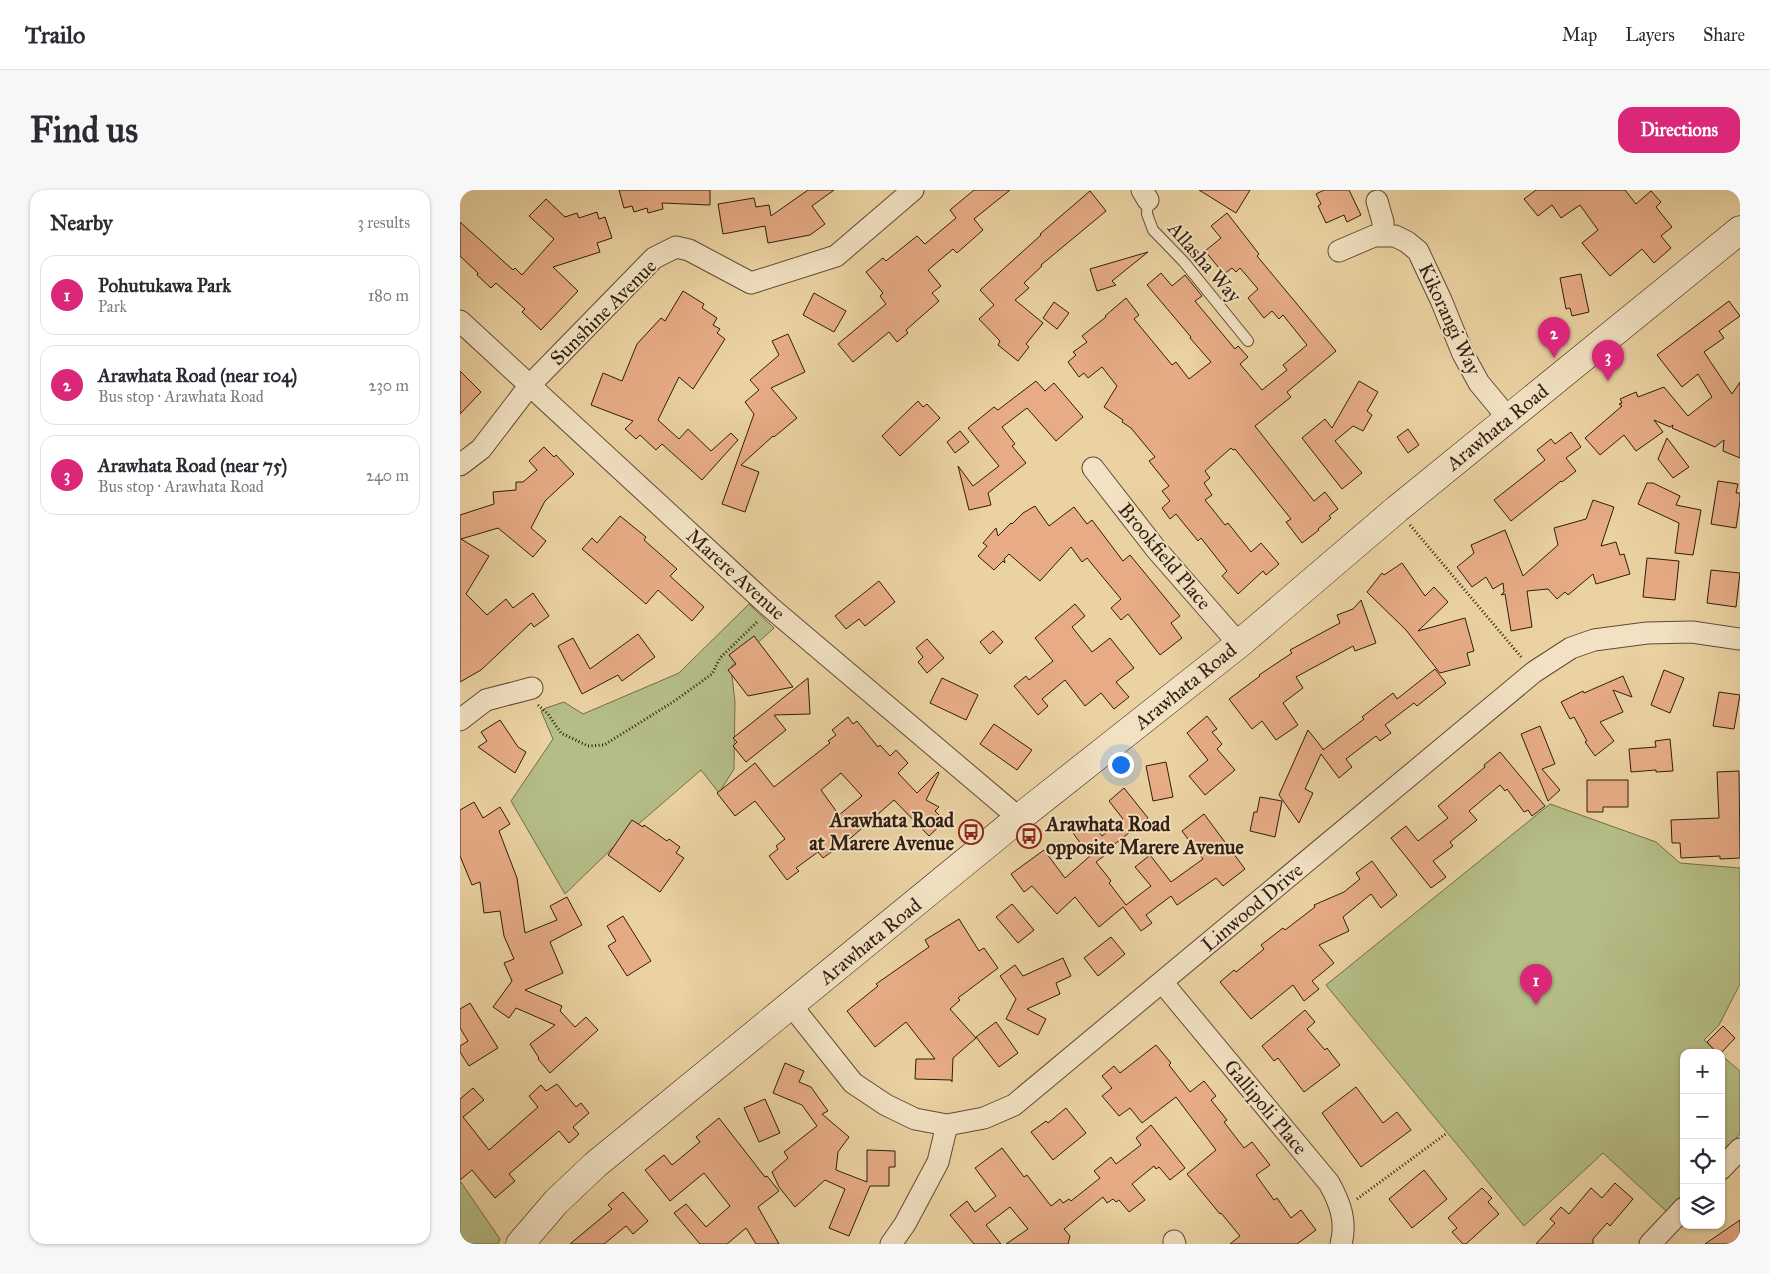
<!DOCTYPE html>
<html lang="en">
<head>
<meta charset="utf-8">
<style>
	:root { --surface:#fff; --page:#f7f7f7; --text:#2b2b33; --muted:#7c7c81; --line:#e1e1e2; --accent:#db2777 }
	body { margin:0; font-family:"IM FELL Great Primer",serif; background:var(--page); color:var(--text) }
	.controls { position:absolute; right:15px; bottom:15px; display:grid; overflow:hidden; border-radius:10px; box-shadow:0 1px 4px #0004 }
	.controls button { width:45px; height:45px; display:grid; place-items:center; padding:0; border:0; border-bottom:1px solid var(--line); background:var(--surface); color:var(--text); font:25px sans-serif }
	.you { position:absolute; left:660px; top:574px; width:18px; height:18px; margin:-12px; border:4px solid #fff; border-radius:50%; background:#1a73e8; box-shadow:0 0 0 8px #1a73e833 }
	.badge { display:grid; place-items:center; width:32px; height:32px; border-radius:50%; background:var(--accent); color:#fff; font-size:16px; font-weight:700 }
	.pin { position:absolute; translate:-50% -41px; filter:drop-shadow(0 1px 2px #0008) }
	.pin::after { content:''; position:absolute; top:26px; width:18px; height:15px; background:inherit; clip-path:polygon(0 0,100% 0,50% 100%) }
	.list { margin:0; padding:0; list-style:none }
	h2 { display:flex; justify-content:space-between; align-items:center; height:65px; margin:0; padding:0 20px; font-size:21px }
	h2 small { font-size:16px; font-weight:400; color:var(--muted) }
	.list li { display:grid; grid-template-columns:32px 1fr auto; gap:15px; align-items:center; box-sizing:border-box; height:80px; margin:0 10px 10px; padding:0 10px; border:1px solid var(--line); border-radius:15px }
	.list b { display:block; font-size:19px; white-space:nowrap }
	.list p { margin:0; font-size:16px; white-space:nowrap; color:var(--muted) }
	.list em { font-size:16px; font-style:normal; color:var(--muted) }
	.icon { flex:none; width:28px; height:28px; fill:none; stroke:currentColor; stroke-width:2; stroke-linecap:round; stroke-linejoin:round }
	.map { position:relative; flex:none; width:1280px; height:1054px; overflow:hidden; border-radius:15px }
	header { display:flex; align-items:center; gap:30px; box-sizing:border-box; height:70px; padding:0 25px; background:var(--surface); border-bottom:1px solid var(--line) }
	header strong { font-size:24px }
	nav { display:flex; gap:28px; margin-inline-start:auto; font-size:18px }
	.intro { display:flex; align-items:center; justify-content:space-between; box-sizing:border-box; height:120px; padding:0 30px }
	h1 { margin:0; font-size:35px }
	.button { padding:12px 22px; border-radius:15px; background:var(--accent); color:#fff; font-size:18px; font-weight:700 }
	main { display:flex; gap:30px; padding:0 30px }
	aside { flex:1; background:var(--surface); border-radius:15px; box-shadow:0 1px 4px #0004 }
	.map>svg:first-child { display:block }
	.green { fill:#b5bd86; stroke:#736c4a }
	.lines { fill:none; stroke-linecap:round; stroke-linejoin:round }
	.stream { stroke:#70786e; stroke-width:5 }
	.building { fill:#e7ac86; stroke:#311c0f; fill-rule:evenodd }
	.lane-casing { stroke:#604a34; stroke-width:12 }
	.street-casing { stroke:#604a34; stroke-width:23 }
	.secondary-casing { stroke:#311c0f; stroke-width:29 }
	.path { stroke:#311c0f; stroke-width:3; stroke-dasharray:1 2.5; stroke-linecap:butt }
	.lane { stroke:#f2e2c3; stroke-width:10 }
	.street { stroke:#f2e2c3; stroke-width:21 }
	.secondary { stroke:#f2e2c3; stroke-width:28 }
	.labels { text-anchor:middle; dominant-baseline:central; stroke-width:4; stroke-linejoin:round; paint-order:stroke }
	.street-label { font-size:20px; fill:#311c0f; stroke:#f2e2c3 }
	.poi-label { font-size:20px; font-weight:bold; fill:#311c0f; stroke:#f2e2c3; text-anchor:end }
</style>
</head>
<body>
<header>
<strong>Trailo</strong>
<nav><a>Map</a><a>Layers</a><a>Share</a></nav>
</header>
<div class="intro"><h1>Find us</h1><a class="button">Directions</a></div>
<main>
<aside>
<h2>Nearby<small>3 results</small></h2>
<ul class="list">
<li><span class="badge">1</span><div><b>Pohutukawa Park</b><p>Park</p></div><em>180 m</em></li>
<li><span class="badge">2</span><div><b>Arawhata Road (near 104)</b><p>Bus stop · Arawhata Road</p></div><em>230 m</em></li>
<li><span class="badge">3</span><div><b>Arawhata Road (near 75)</b><p>Bus stop · Arawhata Road</p></div><em>240 m</em></li>
</ul>
</aside>
<div class="map">
<svg width="1280" height="1054" viewBox="0 0 1280 1054">
	<rect width="100%" height="100%" fill="#ebd2a2"/>
	<filter id="stains"><feTurbulence type="fractalNoise" baseFrequency=".004" numOctaves="4"/><feColorMatrix values="0 0 0 0 .2 0 0 0 0 .09 0 0 0 0 .02 0 0 0 .5 -.17"/></filter>
	<radialGradient id="worn" r=".72"><stop offset=".6" stop-color="#630" stop-opacity="0"/><stop offset="1" stop-color="#630" stop-opacity=".3"/></radialGradient>
	<path class="green" d="M289 414 314 438 271 477 275 512 274 579 259 603 241 580 168 643 105 704 51 611 93 549 81 521 86 518 104 512 123 524 219 483Z
		M1090 614 1196 652 1220 673 1280 678V794L1259 835 1244 850 1259 863H1224V1003L1206 1021 1143 963 1064 1036 866 795Z
		M1261 865 1280 881V944L1261 964Z
		M0 991 40 1049 38 1054H0Z"/>
	<g class="lines">
		<path class="stream" d="M0 1049 1 1054"/>
	</g>
	<path class="building" d="M159 0H250V15L202 13 203 19 188 23 187 18 174 22 172 16 164 18Z
		M348 0H374L352 16 365 34 350 45 308 53 305 36 263 44 258 14 294 8 296 17 309 15 311 26Z
		M514 0H550L514 29 523 40 497 63 493 59 468 80 481 96 472 103 479 111 446 140 448 143 437 152 429 142 393 172 378 154 426 114 420 106 423 103 406 82 423 68 426 71 457 46 465 54 496 28 490 20Z
		M739 0H790L776 23Z
		M864 0H889L901 25 887 32 884 25 866 33 858 16 861 14 856 4Z
		M1076 0H1165L1176 14 1191 1 1201 12 1196 17 1212 37 1201 46 1211 58 1194 73 1182 59 1150 86 1122 53 1138 40 1120 15 1101 28 1092 15 1078 26 1064 9Z
		M630 1 646 21 581 75 582 76 564 93 569 98 555 110 583 133 566 154 569 157 558 171 538 155 540 151 519 129 534 115 520 100 581 45 580 44Z
		M86 9 105 27 117 23 119 28 137 22 139 29 145 27 152 48 137 53 140 62 93 77 118 101 81 140 62 122 65 119 36 93 31 98 17 85 18 83 0 66V32L53 80 55 78 62 85 94 49 69 26Z
		M767 23 799 64 797 66 876 161 827 202 831 207 795 236 854 311 865 302 878 319 869 326 871 328 858 339 859 340 842 353 826 332 831 329 775 259 773 260 771 258 745 281 750 288 744 293 752 305 745 310 765 335 768 333 791 362 801 353 819 374 806 385 803 381 778 404 762 386 767 381 741 348 738 351 716 324 710 329 702 318 710 311 702 301 709 296 689 271 695 267 671 238 662 232 663 230 644 217 657 196 642 177 628 188 624 183 619 187 608 172 616 165 613 162 627 152 622 146 646 127 645 126 666 108 679 125 674 129 712 175 716 172 729 189 751 172 730 148 731 147 687 95 701 83 712 96 725 85 742 106 735 111 775 159 778 156 788 167 780 174 802 200 827 180 823 175 847 155 823 125 819 129 812 121 804 128 788 108 798 99 780 78 776 82 772 78 764 84 745 61 761 48 751 36Z
		M688 62 652 91 656 95 637 101 630 79Z
		M1121 84 1129 122 1112 126 1110 118 1106 119 1100 88Z
		M223 101 244 114 242 118 257 128 253 135 260 139 257 143 265 149 233 199 219 187 198 230 219 249 228 239 251 261 271 243 278 250 242 290 202 254 196 260 180 245 176 249 165 239 173 231 131 215 143 183 162 191 177 154 201 128 205 131Z
		M354 103 386 121 374 142 343 125Z
		M1269 111 1280 126 1259 141 1264 148 1244 162 1272 204 1280 192V268L1263 261 1264 250 1255 257 1212 238 1213 235 1210 237 1194 230 1203 242 1176 261 1164 245 1140 265 1125 248 1162 216 1159 214 1162 213 1160 209 1176 202 1178 207 1204 197 1228 226 1252 207 1238 184 1222 197 1197 165Z
		M594 112 609 123 597 139 583 128Z
		M328 144 345 182 311 198 337 228 314 247 313 246 281 275 299 282 285 322 262 314 294 224 285 212 299 200 290 190 319 165 312 151Z
		M0 181 21 202 0 224Z
		M576 191 585 201 594 193 623 227 596 251 567 218 542 237 555 254 552 256 566 273 528 303 531 315 509 320 498 276 513 296 539 276 508 238 534 217 538 220Z
		M899 191 918 202 907 221 912 225 903 241 893 236 875 251 902 283 882 299 842 248 865 229 872 238Z
		M458 211 463 217 467 214 480 228 440 266 422 246Z
		M948 239 959 255 948 263 937 247Z
		M500 241 509 252 495 263 487 252Z
		M1111 242 1121 257 1106 268 1116 281 1102 292 1101 291 1051 331 1034 310 1085 270 1077 260 1091 249 1095 254Z
		M1207 248 1229 277 1213 288 1198 269Z
		M84 257 94 267 96 265 114 284 85 311 71 338 86 351 73 367 38 338 1 349 29 366 6 404 27 425 46 409 53 418 73 403 89 426 74 437 71 433 21 480 0 492V325L34 314 33 302 56 300V292H63L77 280 69 271Z
		M1258 291 1278 294 1276 303H1280V311L1276 338 1251 334Z
		M1187 293H1193L1220 306 1216 315 1241 320 1233 365 1215 363 1219 333 1178 314Z
		M1133 310 1154 317 1141 356 1156 352 1160 365 1164 364 1170 384 1136 394 1133 384 1108 405 1105 402 1097 409 1088 399 1067 401 1072 437 1051 441 1045 404 1041 405 1044 402 1043 393 1033 399 1026 387 1012 397 997 377 1014 363 1011 355 1045 340 1063 386 1098 355 1094 338 1126 329Z
		M575 316 589 336 614 317 627 334 632 330 663 371 670 365 720 426 711 433 722 448 700 465 668 424 661 430 651 418 661 409 627 368 622 372 611 357 580 391 549 364 544 369 545 373 543 371 534 380 518 366 527 356 523 353 536 338 538 346 551 333 552 334 563 323Z
		M160 326 186 347 184 350 217 379 210 386 244 417 232 431 198 400 186 414 122 359 132 348 137 353Z
		M1187 368 1219 371 1215 410 1183 407Z
		M942 373 965 406 974 397 988 412 958 441 1005 428 1014 461 1007 463 1010 475 980 483 946 440 907 402 922 383 924 385Z
		M1251 380 1280 383 1276 417 1247 413Z
		M419 391 435 412 405 436 399 429 386 439 375 426Z
		M901 410 916 453 895 461 893 456 836 487 843 498 823 513 838 535 816 550 802 531 792 539 769 509 800 486 799 485 832 463 830 460 880 433 877 425 893 419Z
		M615 414 625 426 612 437 632 462 650 448 674 478 656 492 669 507 654 519 641 503 625 516 605 490 582 509 588 516 578 525 554 496 566 486 569 490 593 471 575 448Z
		M533 441 543 452 530 464 520 452Z
		M178 444 195 467 162 491 158 485 122 504 98 456 113 448 130 479Z
		M294 446 333 497 288 506 268 480 276 474 269 465Z
		M467 449 484 468 467 483 458 472 463 467 456 458Z
		M975 479 986 493 957 516 954 513 925 535 931 543 920 551 916 546 886 569 892 577 879 588 861 564 845 599 853 603 839 633 819 605 848 540 863 559V560L904 529 902 527 933 503 937 509Z
		M1204 480 1224 488 1210 523 1191 515Z
		M1163 486 1172 507 1153 500 1163 522 1140 532 1154 551 1135 566 1125 552 1127 551 1114 527 1110 529 1101 512 1123 501 1124 503Z
		M348 488 350 524 314 525 326 540 286 572 273 556 277 552 273 548Z
		M482 488 518 505 506 530 470 513Z
		M1259 502 1280 505 1274 539 1253 536Z
		M747 526 757 539 752 542 762 554 757 559 775 580 745 605 729 586 748 570 727 543Z
		M388 527 393 534 397 531 418 557 420 555 430 566 436 560 448 573 438 583 457 603 478 582 479 583 466 610 479 617 475 621 485 631 469 646 434 610 392 647 363 668 358 662 336 678 339 681 327 690 309 666 318 659 316 656 325 649 295 611 275 626 257 603 295 573 314 597 370 553 368 551 376 545 372 540ZM381 583 402 606 379 625 361 600Z
		M40 530 58 557 66 562 55 583 18 557 27 551 21 542Z
		M534 534 572 560 557 580 520 554Z
		M1080 536 1095 574 1082 579 1100 600 1088 611 1061 544Z
		M1210 549 1213 581 1196 582V580L1171 582 1169 559 1196 557 1195 551Z
		M1040 562 1085 616 1072 626 1068 620 1064 622 1047 599 1045 601 1040 595 1009 621 1017 630 990 652 993 656 973 671 986 687 971 698 931 648 946 636 958 651 988 628 978 616 1025 577 1024 575Z
		M706 572 713 607 693 611 686 576Z
		M1279 581 1280 668 1260 669V666L1221 668 1220 653H1212L1211 630 1259 628 1257 582Z
		M1127 590H1168V617H1143V622H1127Z
		M664 598 688 628 651 657 653 659 636 672 651 691 649 693 666 715 691 696 675 677 690 665 711 692 743 669 722 641 744 624 785 679 763 696 756 688 717 715 711 706 686 725 692 733 681 741 663 717 639 737 615 707 597 724 572 696 564 702 551 684 584 660 605 688 630 666 613 643 630 630 642 646 663 629 649 611Z
		M800 607 822 611 815 647 790 641 794 622H797Z
		M14 612 23 628 40 617 50 634 39 641 57 688 65 743 97 730 90 716 107 707 122 735 90 752 103 783 65 800 102 816 100 821 115 837 126 827 138 840 90 883 78 869 79 868 70 854 95 835 56 818 49 828 33 817 52 791 44 773 54 769 44 746 40 721 24 723 20 692 12 695 0 666V620Z
		M172 630 183 637 184 635 207 651 209 649 220 657 216 663 224 668 200 702 148 665Z
		M912 671 937 705 921 718 911 704 883 727 889 741 859 755 874 773 852 791 859 799 844 811 833 795 791 829 760 792 774 780 776 782 804 759 801 755 823 738 825 740 855 717 854 715 884 702 900 689 896 683Z
		M552 714 574 740 558 753 536 727Z
		M163 726 191 771 167 786 148 756 156 751 147 736Z
		M499 729 519 761 524 758 538 778 498 808 500 810 490 819 516 848 493 868 492 892 491 890 455 889 456 869H475L446 832 415 857 387 821 418 796 416 794 469 757 465 750Z
		M651 747 665 764 638 786 624 768Z
		M603 768 611 786 596 793 600 804 567 819 586 829 578 845 546 829 556 809 540 786 555 775 563 786Z
		M10 813 38 858 9 876 0 862V856L8 851 0 838V819Z
		M845 820 855 832 847 839 865 860 867 858 880 875 844 902 818 868 814 871 802 856Z
		M536 832 558 863 539 877 516 847Z
		M1263 836 1275 848 1261 863H1257L1247 852Z
		M696 855 711 873 709 875 730 902 744 891 756 906 751 910 767 930 764 932 784 958 792 952 810 975 796 985 814 1010 817 1008 831 1028 841 1020 856 1040 837 1054H770L780 1046 761 1023 760 1024 727 984 756 960 716 907 682 933 670 918 659 926 642 906 652 898 642 886 654 876 660 883Z
		M325 873 344 881 339 892 351 897 368 921 362 924 389 947 378 962 376 980 407 992V960L435 961V977H429V996H410L389 1046 369 1038 385 999 365 990 335 1017 319 997 312 982 328 968 324 962 357 936 342 915 313 903Z
		M97 894 116 917 121 913 129 923 113 937 119 944 109 953 99 941 49 984 55 991 35 1008 12 980 0 990V909L13 898 24 910 3 927 29 960 78 917 69 906 81 895 86 901Z
		M896 897 923 933 937 922 951 940 901 977 862 923Z
		M305 909 320 943 299 952 284 918Z
		M606 918 626 943 593 970 571 942 586 931 588 933Z
		M259 928 305 987 307 986 319 1001 298 1017 319 1054H296L286 1038 267 1054H240L214 1023 226 1014 246 1037 270 1016 244 983 210 1011 185 980 204 965 212 975 240 952 236 947Z
		M691 935 725 978 710 990 699 977 696 979 694 976 672 994 685 1010 669 1022 659 1010 656 1012 653 1009 647 1013 643 1007 604 1039 610 1046 608 1054H546L568 1039 550 1017 526 1035 541 1054H514L490 1025 507 1011 515 1022 536 1006 515 978 542 958 564 987 567 985 591 1016 600 1009 603 1013 609 1009 611 1011 640 988 634 981 651 967 656 974 681 955 676 948Z
		M964 980 987 1009 952 1038 929 1009Z
		M1155 993 1173 1009 1150 1036 1147 1033 1133 1049V1054H1076L1095 1033 1090 1029 1101 1017 1109 1024 1131 998 1142 1008Z
		M1022 998 1032 1008 1028 1012 1039 1024 1006 1054H1003L992 1042 997 1038 988 1028Z
		M163 1002 188 1031 173 1044 166 1036 144 1054H110L152 1019 148 1015Z
		M1280 1030V1054H1245Z"/>
	<g class="lines">
		<defs>
			<path id="lane" d="M688 10 687 24 693 40 724 72 788 151"/>
			<path id="street" d="M682 0 688 10
				M917 11 923 32V46
				M879 61 914 46H935L947 52 958 61 981 110 1003 164 1019 193 1048 228
				M0 131 310 417 559 628
				M0 275 21 259 70 195 194 68 216 57 229 60 291 93 376 66 453 0
				M633 278 696 359 779 454
				M0 530 26 510 72 498
				M702 792 869 993C880 1013 887 1031 881 1054
				M331 815 393 893 426 915 455 929 487 935 524 928 554 915 1074 482 1111 458 1134 450 1187 443 1232 442 1280 449
				M1261 979 1280 959
				M714 1051 715 1054
				M431 1054 445 1034 478 972 487 935
				M1190 1054 1224 1018"/>
			<path id="secondary" d="M60 1054 96 1012 135 975 559 628 779 454 937 319 1280 40"/>
		</defs>
		<use href="#lane" class="lane-casing"/>
		<use href="#street" class="street-casing"/>
		<use href="#secondary" class="secondary-casing"/>
		<path class="path" d="M950 335 1062 468
			M78 515 88 524 101 543 128 556 144 555 213 512 252 484 260 468 298 431
			M897 1009 987 943"/>
		<use href="#lane" class="lane"/>
		<use href="#street" class="street"/>
		<use href="#secondary" class="secondary"/>
	</g>
	<defs>
		<symbol id="bus-ring" viewBox="-11 -11 22 22"><circle r="9.5" fill="#f2e2c3" stroke="#8f2418" stroke-width="1.5"/><path d="M-5-6H5V4H4V6H2V4H-2V6H-4V4H-5ZM-3.5-4V0h7V-4ZM-3.5 1.2v1.5H-2V1.2ZM2 1.2v1.5H3.5V1.2Z" fill="#8f2418"/></symbol>
	</defs>
	<g fill-rule="evenodd">
		<use href="#bus-ring" x="497" y="628" width="28" height="28"/>
		<use href="#bus-ring" x="555" y="632" width="28" height="28"/>
	</g>
	<g class="labels">
		<g class="street-label">
			<text transform="translate(745 72) rotate(49)">Allasha Way</text>
			<text transform="translate(143 122) rotate(-45)">Sunshine Avenue</text>
			<text transform="translate(990 129) rotate(65)">Kikorangi Way</text>
			<text transform="translate(1037 237) rotate(-39)">Arawhata Road</text>
			<text transform="translate(705 366) rotate(50)">Brookfield Place</text>
			<text transform="translate(276 384) rotate(42)">Marere Avenue</text>
			<text transform="translate(725 496) rotate(-39)">Arawhata Road</text>
			<text transform="translate(792 717) rotate(-40)">Linwood Drive</text>
			<text transform="translate(410 751) rotate(-39)">Arawhata Road</text>
			<text transform="translate(806 917) rotate(50)">Gallipoli Place</text>
		</g>
		<g class="poi-label">
			<text x="494" y="630">Arawhata Road<tspan x="494" dy="23">at Marere Avenue</tspan></text>
			<text x="586" y="634" text-anchor="start">Arawhata Road<tspan x="586" dy="23">opposite Marere Avenue</tspan></text>
		</g>
	</g>
	<rect width="100%" height="100%" filter="url(#stains)"/>
	<rect width="100%" height="100%" fill="url(#worn)"/>
</svg>
<div class="controls">
<button>+</button>
<button>−</button>
<button><svg class="icon" aria-label="locate" viewBox="0 0 24 24"><circle cx="12" cy="12" r="6"/><path d="M12 2v4M12 18v4M2 12h4M18 12h4"/></svg></button>
<button><svg class="icon" aria-label="layers" viewBox="0 0 24 24"><path d="M12 4l9 5-9 5-9-5zM3 14l9 5 9-5"/></svg></button>
</div>
<div class="you"></div>
<div class="pin badge" style="left:1076px;top:815px">1</div>
<div class="pin badge" style="left:1094px;top:168px">2</div>
<div class="pin badge" style="left:1148px;top:191px">3</div>
</div>
</main>
</body>
</html>
